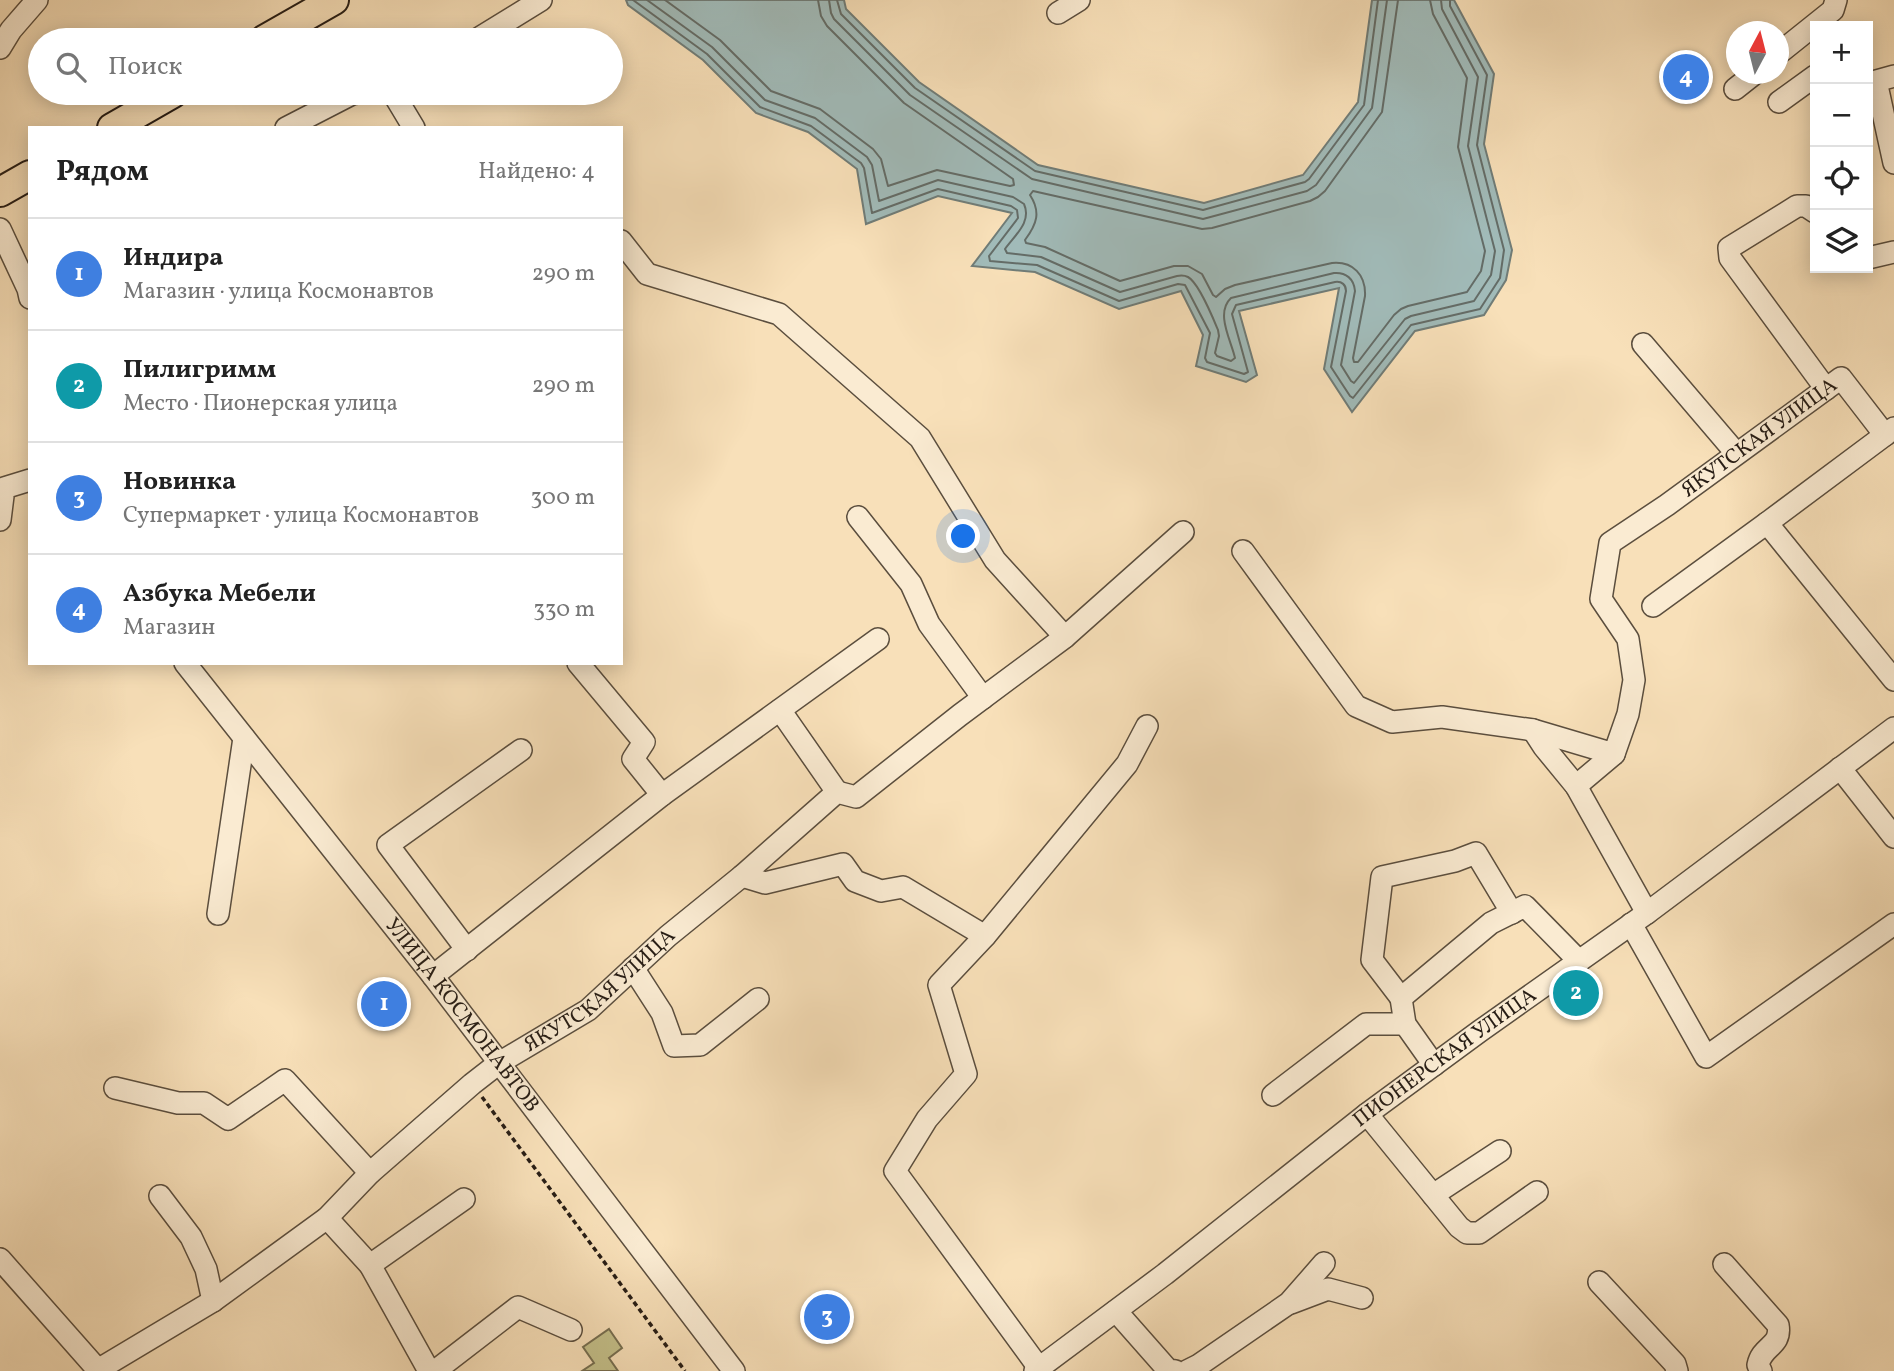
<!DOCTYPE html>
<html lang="ru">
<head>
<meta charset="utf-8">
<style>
	:root { --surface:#fff; --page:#f6f6f6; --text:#222; --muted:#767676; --line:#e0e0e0; --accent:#8f2418 }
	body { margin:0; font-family:Vollkorn,serif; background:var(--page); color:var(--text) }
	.controls { position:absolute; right:21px; top:21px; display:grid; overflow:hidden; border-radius:0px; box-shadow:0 4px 18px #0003 }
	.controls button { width:63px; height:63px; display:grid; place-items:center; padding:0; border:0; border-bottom:2px solid var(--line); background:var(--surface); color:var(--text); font:35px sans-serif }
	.compass { position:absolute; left:1726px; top:21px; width:63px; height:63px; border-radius:50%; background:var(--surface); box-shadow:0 4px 18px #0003; rotate:7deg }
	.you { position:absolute; left:964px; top:537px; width:24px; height:24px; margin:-18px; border:5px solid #fff; border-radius:50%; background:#1a73e8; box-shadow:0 0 0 10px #1a73e833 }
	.badge { display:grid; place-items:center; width:46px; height:46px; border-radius:50%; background:var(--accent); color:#fff; font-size:23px; font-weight:700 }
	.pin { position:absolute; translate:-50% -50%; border:4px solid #fff; box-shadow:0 2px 7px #0006 }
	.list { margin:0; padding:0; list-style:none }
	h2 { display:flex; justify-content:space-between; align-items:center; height:91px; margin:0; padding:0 28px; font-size:30px }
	h2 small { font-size:23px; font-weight:400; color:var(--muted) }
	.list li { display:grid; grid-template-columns:46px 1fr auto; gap:21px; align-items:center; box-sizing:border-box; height:112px; padding:0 28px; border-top:2px solid var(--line) }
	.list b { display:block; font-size:26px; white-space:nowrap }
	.list p { margin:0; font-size:23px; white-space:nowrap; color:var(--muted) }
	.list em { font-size:23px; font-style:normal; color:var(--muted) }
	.icon { flex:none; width:38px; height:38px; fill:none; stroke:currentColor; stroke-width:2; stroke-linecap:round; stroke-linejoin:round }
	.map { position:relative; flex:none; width:1894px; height:1371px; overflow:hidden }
	.search { position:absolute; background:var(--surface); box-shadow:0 4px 18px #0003; left:28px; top:28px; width:595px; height:77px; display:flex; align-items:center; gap:18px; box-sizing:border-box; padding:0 24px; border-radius:38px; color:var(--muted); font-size:26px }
	.panel { position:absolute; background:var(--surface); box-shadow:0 4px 18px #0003; left:28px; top:126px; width:595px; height:539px; border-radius:0px }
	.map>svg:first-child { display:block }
	.green { fill:#c4c08a; stroke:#766e50; stroke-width:2 }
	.water { fill:#a1bbb9; stroke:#707c77; stroke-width:2 }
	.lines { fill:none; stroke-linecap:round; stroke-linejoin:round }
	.shore { stroke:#646c67; stroke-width:2 }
	.minor-casing { stroke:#5b4e3e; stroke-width:24 }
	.major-casing { stroke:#271d15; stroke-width:32 }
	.path { stroke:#271d15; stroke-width:3.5; stroke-dasharray:5 3.5; stroke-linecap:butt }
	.minor { stroke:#faebd2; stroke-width:21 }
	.major { stroke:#f8e0b9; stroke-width:28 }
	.labels { text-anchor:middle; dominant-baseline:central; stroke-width:5; stroke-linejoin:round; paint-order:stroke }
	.street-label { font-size:21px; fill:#271d15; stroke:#faebd2 }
</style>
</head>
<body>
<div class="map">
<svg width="1894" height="1371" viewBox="0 0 1894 1371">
	<rect width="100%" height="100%" fill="#f8e0b9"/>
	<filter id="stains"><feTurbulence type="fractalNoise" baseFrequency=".00286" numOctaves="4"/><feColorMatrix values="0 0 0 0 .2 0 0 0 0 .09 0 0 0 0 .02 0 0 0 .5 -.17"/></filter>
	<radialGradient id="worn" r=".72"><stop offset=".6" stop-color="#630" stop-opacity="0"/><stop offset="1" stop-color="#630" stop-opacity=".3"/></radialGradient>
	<path class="green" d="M609 1329 622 1348 609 1358 618 1371H582L594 1363 583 1347Z"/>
	<path class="water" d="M626 0H844L846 9 919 82 1038 165 1204 203 1303 175 1358 102 1372 0H1454L1494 74 1484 144 1512 250 1506 280 1484 315 1415 331 1352 412 1324 369 1339 288 1239 311 1257 375 1246 382 1196 366 1203 335 1181 291 1119 309 1035 272 972 266 1012 213 938 196 866 224 857 169 808 132 756 113 703 60 628 5Z"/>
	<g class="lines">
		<path class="shore" d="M633 0 707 54 760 107 811 126 861 163 864 168 872 213 938 189 1011 206 1017 210 1018 218 989 256 990 261 1037 265 1119 301 1178 284 1185 285 1210 333 1205 358 1207 362 1244 374 1248 372 1232 314 1236 305 1335 282C1342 281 1346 285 1346 291L1331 367 1350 396 1353 398 1411 325 1480 309 1500 278 1504 250 1477 145 1487 75 1450 6V0
			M647 0 712 47 765 100 815 118 867 157 872 165 879 201 938 180 1013 197 1024 204C1032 222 1015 235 1005 249L1007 253 1041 257 1120 292 1177 276C1182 275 1184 275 1188 277 1199 283 1213 318 1218 330L1219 336 1215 353 1217 356 1231 361 1235 358C1231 340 1215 313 1231 298L1334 273C1346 272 1354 279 1355 291L1341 365 1351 381 1354 383 1405 319 1411 316 1474 301 1491 275 1495 251 1468 146 1478 77 1442 9 1441 0
			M665 0 720 40 771 91 820 109 873 149 881 159 888 186 937 170 1010 186 1014 185 1013 179 904 103 827 26 821 16 818 0
			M829 0 831 13 834 19 910 95 1032 179 1203 219 1307 191 1316 185 1372 108 1387 0
			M837 0 841 14 915 88 1035 171 1203 210 1305 182 1309 179 1364 105 1378 0
			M1398 0 1382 112 1325 191 1318 197 1310 201 1212 228 1202 229 1033 191 1030 195C1041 212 1037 224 1025 240L1026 243 1045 247 1120 281 1174 266H1188L1202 274 1213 295 1216 297 1225 289 1235 285 1332 263C1353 261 1366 275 1365 296L1353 358 1354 362H1358L1394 315 1401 309 1408 306 1467 292 1481 271 1485 251 1458 147 1467 78 1433 14 1430 0"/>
		<defs>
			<g id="minor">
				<path d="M1058 13 1079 0"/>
				<path d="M476 40 541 0"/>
				<path d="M0 48 11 30 37 0"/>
				<path d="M1778 54 1833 10 1836 0"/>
				<path d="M1894 76 1876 81 1894 163"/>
				<path d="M1735 89 1754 74"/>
				<path d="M393 93 414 128"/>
				<path d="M1779 102 1815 76"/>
				<path d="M286 128 352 94 358 93"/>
				<path d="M1815 212 1806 206H1797L1729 248 1730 258 1826 389"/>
				<path d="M0 229 28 289 30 298"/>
				<path d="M621 241 647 274 779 314 920 438 995 560 1065 637 1183 532"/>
				<path d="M1868 258 1894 252"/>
				<path d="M1643 344 1736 453"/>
				<path d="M1885 435 1767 523 1894 680"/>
				<path d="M858 517 911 584 929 624 983 698"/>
				<path d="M0 520 4 488 30 480"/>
				<path id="s1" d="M1243 551 1356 706 1392 722 1442 717 1533 730 1614 754 1628 714 1634 680 1628 639 1601 599 1610 543 1667 505 1841 378 1885 435 1894 428"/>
				<path d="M1653 606 1767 523"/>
				<path id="s2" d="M185 663 433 976 734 1371"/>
				<path d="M578 663 644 742 633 759 662 795"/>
				<path d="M780 710 837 792"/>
				<path d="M1533 730 1544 747 1576 786 1647 913"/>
				<path d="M1840 768 1894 837"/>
				<path d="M1576 786 1614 754"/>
				<path d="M742 876 765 883 843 864 855 881 881 891 903 887 985 936 1127 764 1147 726"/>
				<path d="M218 914 244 738"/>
				<path d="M1631 924 1706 1057 1894 924"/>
				<path d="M985 936 939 985 966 1074 927 1119 895 1171 1039 1368"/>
				<path d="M467 950 388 845 521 750"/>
				<path d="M633 968 662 1013 674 1046 700 1045 758 999"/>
				<path d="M433 976 662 795 878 639"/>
				<path d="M1401 998 1372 960 1382 877 1455 861 1476 853 1512 913"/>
				<path d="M1434 1065 1405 1024 1401 998 1491 923 1525 906 1579 961"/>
				<path d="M115 1088 178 1103H204L228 1119 285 1080 370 1173"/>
				<path d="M1273 1095 1366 1024H1405"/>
				<path d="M1367 1114 1459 1227 1467 1233H1479L1537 1192"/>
				<path d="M1433 1195 1500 1151"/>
				<path d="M160 1196 191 1237 206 1269 213 1301"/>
				<path d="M327 1218 370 1265 429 1371"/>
				<path d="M0 1259 98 1370"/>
				<path d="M1724 1264 1778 1325C1782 1347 1762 1345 1758 1365L1761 1371"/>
				<path d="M370 1265 464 1199"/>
				<path d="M1599 1282 1675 1364 1677 1371"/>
				<path d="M1291 1303 1328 1289 1362 1298"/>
				<path d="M1116 1311 1168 1370 1175 1371"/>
				<path id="s3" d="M96 1371 213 1301 327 1218 370 1173 472 1084 499 1063 588 1010 668 936 742 876 837 792 856 797 960 715 1065 637"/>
				<path d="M435 1371 518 1307 571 1330"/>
				<path id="s4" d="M1035 1371 1165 1274 1367 1114 1480 1031 1647 913 1894 728"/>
				<path d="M1187 1371 1199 1365 1289 1303 1324 1263"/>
			</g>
			<path id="major" d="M264 40 334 0
				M112 128 173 93
				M0 192 30 175"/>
		</defs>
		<use href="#minor" class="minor-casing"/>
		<use href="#major" class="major-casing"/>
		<path class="path" d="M482 1097 685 1371"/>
		<use href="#minor" class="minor"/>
		<use href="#major" class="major"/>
	</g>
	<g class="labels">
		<g class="street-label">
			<text stroke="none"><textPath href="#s1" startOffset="864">ЯКУТСКАЯ УЛИЦА</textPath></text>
			<text stroke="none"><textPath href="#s3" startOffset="634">ЯКУТСКАЯ УЛИЦА</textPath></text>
			<text stroke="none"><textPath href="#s2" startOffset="448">УЛИЦА КОСМОНАВТОВ</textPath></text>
			<text stroke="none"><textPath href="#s4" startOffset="516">ПИОНЕРСКАЯ УЛИЦА</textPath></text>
		</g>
	</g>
	<rect width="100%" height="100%" filter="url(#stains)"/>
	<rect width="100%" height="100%" fill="url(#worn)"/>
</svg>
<div class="controls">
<button>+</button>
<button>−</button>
<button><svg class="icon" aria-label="locate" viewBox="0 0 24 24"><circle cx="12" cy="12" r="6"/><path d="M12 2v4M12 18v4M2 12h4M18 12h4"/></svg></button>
<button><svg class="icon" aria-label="layers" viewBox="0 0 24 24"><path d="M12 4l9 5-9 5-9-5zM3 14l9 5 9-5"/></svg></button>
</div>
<svg class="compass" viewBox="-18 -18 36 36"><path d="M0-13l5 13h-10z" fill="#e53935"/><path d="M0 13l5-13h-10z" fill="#767676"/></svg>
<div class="you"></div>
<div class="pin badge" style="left:384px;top:1004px;background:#3f7fe0">1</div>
<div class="pin badge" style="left:1576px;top:993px;background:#0f9aa8">2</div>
<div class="pin badge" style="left:827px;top:1317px;background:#3f7fe0">3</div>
<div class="pin badge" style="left:1686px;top:77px;background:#3f7fe0">4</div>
<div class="search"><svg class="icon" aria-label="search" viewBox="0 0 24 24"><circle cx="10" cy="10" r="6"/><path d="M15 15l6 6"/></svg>Поиск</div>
<section class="panel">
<h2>Рядом<small>Найдено: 4</small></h2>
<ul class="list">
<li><span class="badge" style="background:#3f7fe0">1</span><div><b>Индира</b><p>Магазин · улица Космонавтов</p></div><em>290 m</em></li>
<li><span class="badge" style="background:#0f9aa8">2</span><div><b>Пилигримм</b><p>Место · Пионерская улица</p></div><em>290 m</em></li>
<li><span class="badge" style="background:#3f7fe0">3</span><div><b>Новинка</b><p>Супермаркет · улица Космонавтов</p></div><em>300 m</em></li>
<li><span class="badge" style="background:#3f7fe0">4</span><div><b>Азбука Мебели</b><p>Магазин</p></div><em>330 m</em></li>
</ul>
</section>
</div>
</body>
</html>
